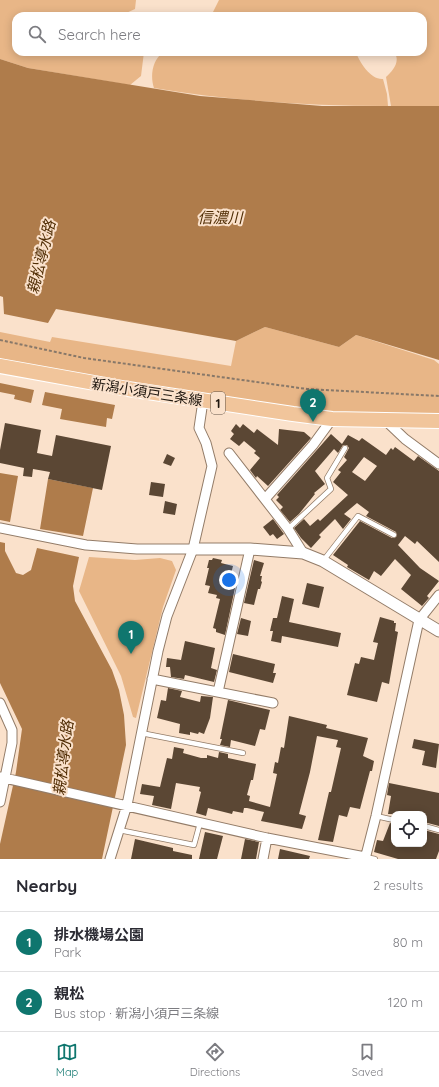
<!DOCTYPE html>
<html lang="en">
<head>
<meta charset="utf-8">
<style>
	:root { --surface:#fff; --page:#f2f2f3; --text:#2b2b33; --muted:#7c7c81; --line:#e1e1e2; --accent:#0f766e }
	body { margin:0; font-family:Quicksand,"Noto Sans JP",sans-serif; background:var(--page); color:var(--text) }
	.controls { position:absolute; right:12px; bottom:12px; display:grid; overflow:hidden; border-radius:8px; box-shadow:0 2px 10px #0003 }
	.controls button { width:36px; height:36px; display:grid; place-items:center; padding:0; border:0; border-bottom:1px solid var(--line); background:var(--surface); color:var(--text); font:20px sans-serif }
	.you { position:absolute; left:229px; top:580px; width:14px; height:14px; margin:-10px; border:3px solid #fff; border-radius:50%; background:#1a73e8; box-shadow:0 0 0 6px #1a73e833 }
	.badge { display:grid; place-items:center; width:26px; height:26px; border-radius:50%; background:var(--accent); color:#fff; font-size:13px; font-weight:700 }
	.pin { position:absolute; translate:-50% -33px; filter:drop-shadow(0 1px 2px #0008) }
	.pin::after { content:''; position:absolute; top:21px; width:14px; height:12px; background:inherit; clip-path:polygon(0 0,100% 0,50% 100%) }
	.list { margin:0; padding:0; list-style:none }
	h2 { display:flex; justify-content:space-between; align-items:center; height:52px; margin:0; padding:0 16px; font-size:17px }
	h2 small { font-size:13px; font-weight:400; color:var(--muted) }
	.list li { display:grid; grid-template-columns:26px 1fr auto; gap:12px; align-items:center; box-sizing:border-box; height:60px; padding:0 16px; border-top:1px solid var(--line) }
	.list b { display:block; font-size:15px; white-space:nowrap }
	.list p { margin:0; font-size:13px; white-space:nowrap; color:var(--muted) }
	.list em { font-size:13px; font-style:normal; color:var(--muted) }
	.icon { flex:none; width:22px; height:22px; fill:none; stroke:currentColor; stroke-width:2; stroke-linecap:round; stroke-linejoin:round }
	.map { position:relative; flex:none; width:439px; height:859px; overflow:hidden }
	.search { position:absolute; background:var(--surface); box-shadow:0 2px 10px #0003; left:12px; right:12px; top:12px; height:44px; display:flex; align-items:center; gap:10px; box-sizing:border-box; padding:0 14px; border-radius:12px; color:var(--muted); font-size:15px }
	.sheet { height:172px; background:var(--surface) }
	nav { display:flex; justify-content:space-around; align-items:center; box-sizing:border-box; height:56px; border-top:1px solid var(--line); background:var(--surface); font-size:11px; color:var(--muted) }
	nav a { display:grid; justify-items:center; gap:2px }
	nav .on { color:var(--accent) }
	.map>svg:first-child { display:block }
	.green { fill:#e8b687 }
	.water { fill:#af7c4b }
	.building { fill:#5b4734; fill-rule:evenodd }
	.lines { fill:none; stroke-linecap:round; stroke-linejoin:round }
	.service-casing { stroke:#937c68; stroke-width:6 }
	.minor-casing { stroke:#937c68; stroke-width:11 }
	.tertiary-casing { stroke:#937c68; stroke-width:13 }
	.primary-casing { stroke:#fff; stroke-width:16 }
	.path { stroke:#887869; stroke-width:2; stroke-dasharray:3 2; stroke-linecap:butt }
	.service { stroke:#fff; stroke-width:4.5 }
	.minor { stroke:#fff; stroke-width:9 }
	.tertiary { stroke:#fff; stroke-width:11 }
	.primary { stroke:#f1c59b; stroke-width:14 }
	.labels { text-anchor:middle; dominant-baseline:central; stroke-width:4; stroke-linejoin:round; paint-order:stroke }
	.shield { fill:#fae1cb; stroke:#605347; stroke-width:1 }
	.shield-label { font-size:13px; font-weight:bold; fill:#1e160e }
	.street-label { font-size:14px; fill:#1e160e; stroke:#fae1cb }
	.water-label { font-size:15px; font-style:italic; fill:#502d04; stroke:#fae1cb }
</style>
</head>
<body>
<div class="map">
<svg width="439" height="859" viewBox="0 0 439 859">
	<rect width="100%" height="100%" fill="#fae1cb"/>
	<path class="green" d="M0 0H136L135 9 124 14H106L95 16H16V52H98L112 54V52H144L141 76 130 85 28 68 0 59Z
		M219 0H439V106H391L386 77C393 71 401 61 394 52H423V16H211Z
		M163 52H356C359 62 371 80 383 79L387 94 388 106C309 106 232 101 154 88 150 76 152 61 163 52Z
		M265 327 339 347 356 335 434 360 439 364V416H402L287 409 0 360V332L50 342 52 337 231 366 236 341Z
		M89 557 135 560 160 558 172 561 176 570 163 607 136 718 133 717 121 676 79 591Z"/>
	<path class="water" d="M0 59 28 68 200 96 322 106H439V360L356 335 339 347 265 327 236 341 56 309 48 323 4 314 3 297 0 296Z
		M0 383 34 390 31 403 14 399 15 395 0 392Z
		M45 392 115 405 112 419 107 418 106 427 60 419 62 409 42 405Z
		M0 473 18 476 10 522 0 520Z
		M48 479 93 488 83 536 40 529Z
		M0 542 5 543V551L16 573 23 575 31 570 37 548 79 557 73 586 75 601 112 670 119 690 124 715 126 745 102 859H0V844L16 772 22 729 0 683Z"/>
	<path class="building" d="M5 423 41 430 37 453 52 456 56 435 111 446 102 490 48 479 50 472 33 469 32 477 23 476 24 468 0 463V450Z
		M236 424 240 428 243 424 254 433 257 429 278 445 279 429 304 432 311 438 268 486 257 476 256 478 250 470 260 458 254 453 256 451 244 441 239 446 230 439 234 434 231 431Z
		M331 434 342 444 348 435 359 441 362 438 386 455 391 448 393 450 395 447 414 461 418 456 439 471V562L417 541 415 544 405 536 398 545 420 568 439 581 427 596 429 598 422 606 401 589 411 575 395 559 381 576 374 571 369 580 347 567 348 565 333 555 360 521 392 538 397 536 396 532 366 516 369 512 357 503 344 514 351 519 343 529 335 519 319 535 321 537 311 548 301 538 294 528 304 519 310 526 318 519 320 521 348 495 333 482 341 472 338 470 347 460 344 457 349 448 347 445H343L338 453 334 449 315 471 325 484 314 493 315 494 299 514 290 522 280 510 283 507 276 500 279 497 277 495ZM364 457 377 466 365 481 352 472Z
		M167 454 175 458 171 466 163 463Z
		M151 482 165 484 163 497 149 495Z
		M165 501 177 504 175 515 163 513Z
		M273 519 284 534 277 539 273 534 270 536 263 527Z
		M213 558 222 560 221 563 233 566 228 586 235 588 225 635 216 632V629L213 628 220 599 216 598 217 595 208 593 210 586 205 585 209 568H207L209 560H212Z
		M254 560 264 563 260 576H262L261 581 262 582 260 589H258L254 605 244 603Z
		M307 583 324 587 319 608 302 604Z
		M282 596 294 599 289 622 341 633 338 647 282 636 281 643 271 641 273 631H270L273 618H277Z
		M380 617 394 621V623H396L395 631 398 632 389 684 382 682 377 702 347 695 355 663 359 664 361 657 374 660 378 643 373 642Z
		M241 618 251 621 248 636 237 634Z
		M185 641 215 648 211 668 217 670 214 682 185 675 184 679 171 677 170 667H166L167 658 181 660Z
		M233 654 275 664 273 673H276L273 683 229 672Z
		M168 688 182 691 180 697 200 702 201 696 213 697 210 718 204 734 199 732 198 734 190 732V735L179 733 180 724 157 718 161 700 166 701Z
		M228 700 270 710 265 730 260 729 255 746 231 740 230 747 220 745 222 739H220Z
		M289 716 327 725 326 728 368 738 363 756 374 761 372 771H370L360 809 350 807 347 817 339 815 333 842 318 840 329 792H331L341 748 336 747 338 740 317 736 310 772 299 814 306 816 302 829 261 821 264 812 247 808H244L243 813 233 811 232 814 208 808 206 816 196 813 201 792 199 791 200 787 176 783 171 809 152 805 154 796 140 794 142 784 160 787 167 758 172 759 174 747 184 749 183 753 201 758H207V755L218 758 219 752 228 754V758L256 764 253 780H251L247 795 250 796 249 801 270 807 277 774 273 773 275 762 278 763 281 747 284 748Z
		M414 739 439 744 436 768 422 765 425 751 412 748Z
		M389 783 439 793V826L424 822V814H393L394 816H392L393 814H388L391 796 387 795Z
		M390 823 394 824V844H424V830L439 834V851L436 859H398L374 852 377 840 383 841Z
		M205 832 223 836 217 859H199Z
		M135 839 173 848V851L192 855V859H131Z
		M245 839 259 842 256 859H241Z
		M280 849 310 856 309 859H278Z"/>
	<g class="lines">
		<defs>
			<path id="service" d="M288 529 331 489 327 478 345 448
				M323 561 358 516 394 535
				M141 733 243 753
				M376 816 394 820
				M424 826 439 830
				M119 830 194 845 200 823
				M365 857 375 859"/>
			<path id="minor" d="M385 420 405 439 439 464
				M229 453 288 529 303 553
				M265 499 313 445 332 419
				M0 528 86 545 137 549H193
				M152 679 273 703
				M218 692 250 549
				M0 703 12 730V743L0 802
				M0 777 267 838 365 857
				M110 859 127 805 158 651 167 616 193 549 212 466 206 443 199 428 203 401
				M263 859 267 838
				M365 859 376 816 419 620 439 595"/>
			<path id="tertiary" d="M193 549H250L303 553 323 561 439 631"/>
			<path id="primary" d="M0 366 128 389 293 414 332 419 439 421"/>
		</defs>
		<use href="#service" class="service-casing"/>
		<use href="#minor" class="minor-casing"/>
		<use href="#tertiary" class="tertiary-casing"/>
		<use href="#primary" class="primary-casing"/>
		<path class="path" d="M0 340 84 358 307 389 439 396"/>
		<use href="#service" class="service"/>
		<use href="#minor" class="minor"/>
		<use href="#tertiary" class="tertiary"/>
		<use href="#primary" class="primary"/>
	</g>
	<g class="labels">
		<rect class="shield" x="211" y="392" width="14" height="22" rx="3"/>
		<g class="shield-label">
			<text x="218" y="403">1</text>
		</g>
		<g class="street-label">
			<text transform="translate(147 392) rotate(9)">新潟小須戸三条線</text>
		</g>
		<g class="water-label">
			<text x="220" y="217">信濃川</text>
			<text transform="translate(41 257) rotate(-76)">親松導水路</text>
			<text transform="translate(63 758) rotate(-83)">親松導水路</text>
		</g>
	</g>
</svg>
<div class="controls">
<button><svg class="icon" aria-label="locate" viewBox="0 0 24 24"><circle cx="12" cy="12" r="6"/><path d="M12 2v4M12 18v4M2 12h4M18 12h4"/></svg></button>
</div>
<div class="you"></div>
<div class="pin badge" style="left:131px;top:654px">1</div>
<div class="pin badge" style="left:313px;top:422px">2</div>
<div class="search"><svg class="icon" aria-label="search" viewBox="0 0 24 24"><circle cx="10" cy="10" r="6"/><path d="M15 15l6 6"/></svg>Search here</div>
</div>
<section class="sheet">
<h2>Nearby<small>2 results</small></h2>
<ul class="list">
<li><span class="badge">1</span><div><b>排水機場公園</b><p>Park</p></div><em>80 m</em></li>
<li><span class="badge">2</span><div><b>親松</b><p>Bus stop · 新潟小須戸三条線</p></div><em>120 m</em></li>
</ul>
</section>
<nav>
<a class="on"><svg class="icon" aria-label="map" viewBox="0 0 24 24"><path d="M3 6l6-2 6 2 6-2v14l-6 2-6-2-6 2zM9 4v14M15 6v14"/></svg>Map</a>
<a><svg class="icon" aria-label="directions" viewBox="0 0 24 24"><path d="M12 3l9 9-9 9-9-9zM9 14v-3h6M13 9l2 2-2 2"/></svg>Directions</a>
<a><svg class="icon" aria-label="saved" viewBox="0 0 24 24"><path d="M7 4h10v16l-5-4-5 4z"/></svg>Saved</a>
</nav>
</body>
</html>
